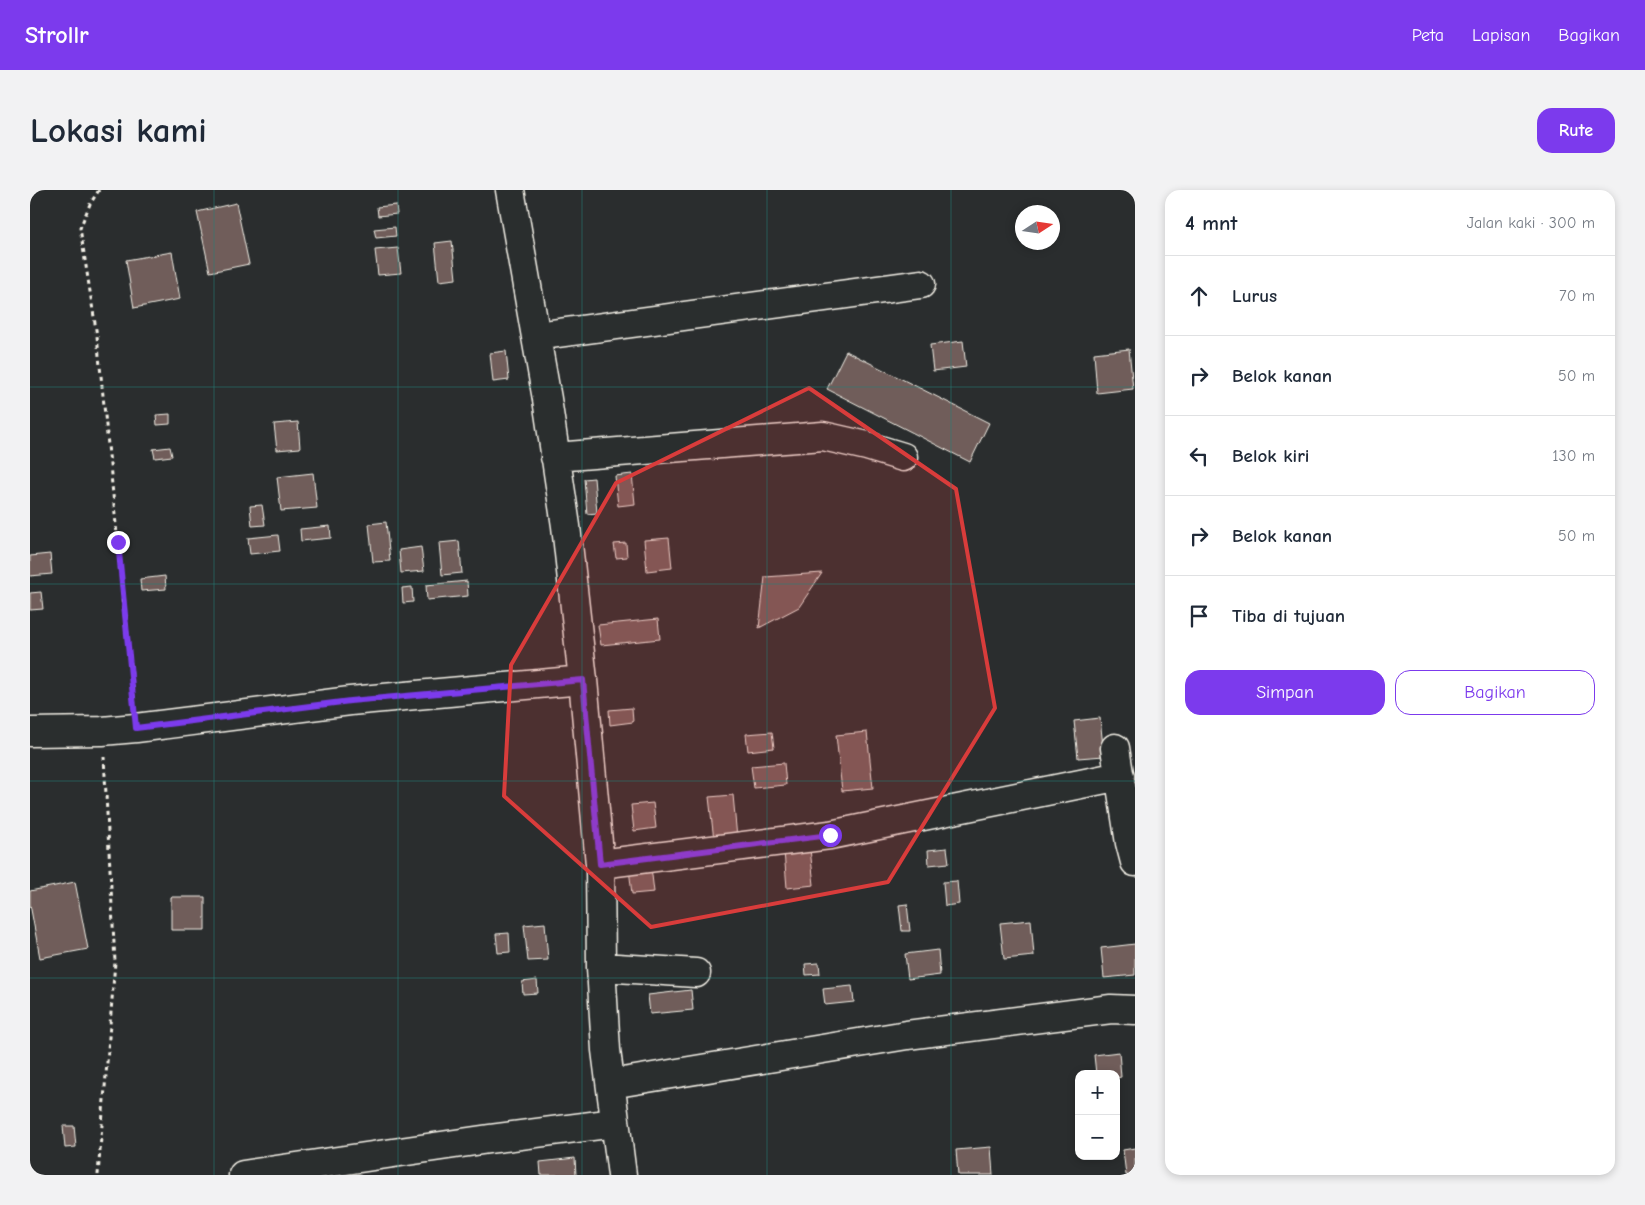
<!DOCTYPE html>
<html lang="id">
<head>
<meta charset="utf-8">
<style>
	:root { --surface:#fff; --page:#f2f2f3; --text:#1f2937; --muted:#747a83; --line:#e0e1e3; --accent:#7c3aed }
	body { margin:0; font-family:"Comic Neue",sans-serif; background:var(--page); color:var(--text) }
	.controls { position:absolute; right:15px; bottom:15px; display:grid; overflow:hidden; border-radius:10px; box-shadow:0 2px 8px #0003 }
	.controls button { width:45px; height:45px; display:grid; place-items:center; padding:0; border:0; border-bottom:1px solid var(--line); background:var(--surface); color:var(--text); font:25px sans-serif }
	.compass { position:absolute; left:985px; top:15px; width:45px; height:45px; border-radius:50%; background:var(--surface); box-shadow:0 2px 8px #0003; rotate:78deg }
	.stop { position:absolute; width:15px; height:15px; margin:-11px; border:4px solid #7c3aed; border-radius:50%; background:#fff }
	.stop.end { background:#7c3aed; border-color:#fff; box-shadow:0 1px 5px #0008 }
	.list { margin:0; padding:0; list-style:none }
	h2 { display:flex; justify-content:space-between; align-items:center; height:65px; margin:0; padding:0 20px; font-size:21px }
	h2 small { font-size:16px; font-weight:400; color:var(--muted) }
	.list li { display:grid; grid-template-columns:32px 1fr auto; gap:15px; align-items:center; box-sizing:border-box; height:80px; padding:0 20px; border-top:1px solid var(--line) }
	.list b { display:block; font-size:19px; white-space:nowrap }
	.list em { font-size:16px; font-style:normal; color:var(--muted) }
	.actions { display:flex; gap:10px; padding:15px 20px }
	.actions a { flex:1; padding:11px 0; border:1px solid var(--accent); border-radius:15px; text-align:center; font-size:18px; color:var(--accent) }
	.actions .main { background:var(--accent); color:#fff }
	.icon { flex:none; width:28px; height:28px; fill:none; stroke:currentColor; stroke-width:2; stroke-linecap:round; stroke-linejoin:round }
	.map { position:relative; flex:none; width:1105px; height:985px; overflow:hidden; border-radius:15px }
	header { display:flex; align-items:center; gap:30px; box-sizing:border-box; height:70px; padding:0 25px; background:var(--accent); color:#fff }
	header strong { font-size:24px }
	nav { display:flex; gap:28px; margin-inline-start:auto; font-size:18px }
	.intro { display:flex; align-items:center; justify-content:space-between; box-sizing:border-box; height:120px; padding:0 30px }
	h1 { margin:0; font-size:35px }
	.button { padding:12px 22px; border-radius:15px; background:var(--accent); color:#fff; font-size:18px; font-weight:700 }
	main { display:flex; gap:30px; padding:0 30px }
	aside { flex:1; background:var(--surface); border-radius:15px; box-shadow:0 2px 8px #0003 }
	.map>svg:first-child { display:block }
	.building { fill:#705d5a; stroke:#f4f1e8 }
	.lines { fill:none; stroke-linecap:round; stroke-linejoin:round }
	.minor-casing { stroke:#f4f1e8; stroke-width:31 }
	.path { stroke:#f4f1e8; stroke-width:3; stroke-dasharray:4 4; stroke-linecap:butt }
	.minor { stroke:#2a2d2e; stroke-width:28 }
	.route { stroke:#7c3aed; stroke-width:6 }
	.marked { fill:#d93c3b; fill-opacity:0.2; stroke:#d93c3b; stroke-width:4; stroke-linejoin:round }
	.grid { fill:none; stroke:#26827a; stroke-width:1; stroke-opacity:0.55 }
</style>
</head>
<body>
<header>
<strong>Strollr</strong>
<nav><a>Peta</a><a>Lapisan</a><a>Bagikan</a></nav>
</header>
<div class="intro"><h1>Lokasi kami</h1><a class="button">Rute</a></div>
<main>
<div class="map">
<svg width="1105" height="985" viewBox="0 0 1105 985">
	<rect width="100%" height="100%" fill="#2a2d2e"/>
	<filter id="ink" filterUnits="userSpaceOnUse"><feTurbulence type="fractalNoise" baseFrequency=".02" numOctaves="2"/><feDisplacementMap in="SourceGraphic" scale="10" xChannelSelector="R" yChannelSelector="G"/><feConvolveMatrix kernelMatrix="1 2 1 2 8 2 1 2 1" color-interpolation-filters="sRGB"/></filter>
	<g filter="url(#ink)">
		<path class="building" d="M206 13 219 74 180 82 167 22Z
			M366 15 367 24 348 26 347 17Z
			M365 37 366 46 346 48 344 39Z
			M422 51 426 89 409 91 405 53Z
			M368 58 371 83 348 85 345 60Z
			M142 62 150 109 104 118 96 70Z
			M933 151 936 177 903 181 900 155Z
			M1099 159 1103 199 1067 203 1064 163Z
			M476 161 479 190 463 192 460 163Z
			M816 161 959 233 940 272 797 199Z
			M140 224V234L127 235 126 225Z
			M268 232 270 258 247 260 244 234Z
			M140 257 142 266 125 268 123 259Z
			M283 283 287 318 251 321 247 287Z
			M602 284 605 314 588 316 585 286Z
			M564 288 567 323 557 324 554 289Z
			M232 315 235 335 222 336 220 316Z
			M356 332 360 371 343 372 339 334Z
			M300 336 301 348 271 351 270 339Z
			M248 345 250 361 220 364 218 348Z
			M639 348 642 378 617 381 614 350Z
			M429 351 432 383 412 385 409 353Z
			M596 353 597 367 586 368 584 354Z
			M391 357 394 381 371 383 369 360Z
			M20 364 22 384 0 386V366Z
			M792 383 769 417 729 438 735 387Z
			M135 386 136 399 111 401 110 389Z
			M437 391 438 406 397 410 396 395Z
			M382 397 383 412 373 413 372 398Z
			M11 402 13 419 0 420V403Z
			M628 429 630 449 571 455 568 435Z
			M602 518 603 532 580 535 579 520Z
			M1070 528 1074 566 1048 568 1044 531Z
			M742 542 744 558 718 561 716 544Z
			M837 542 843 598 812 601 806 545Z
			M754 573 756 595 724 598 721 576Z
			M703 605 707 648 684 650 679 607Z
			M623 613 626 638 604 641 601 615Z
			M917 658 919 673 899 675 898 660Z
			M780 659 784 695 757 698 754 661Z
			M621 677 624 702 602 704 599 679Z
			M927 691 929 714 915 716 913 692Z
			M45 692 58 759 10 768 0 714V701Z
			M141 707H175V740H141Z
			M877 714 880 741H872L869 715Z
			M1001 730 1004 766 974 769 970 733Z
			M515 733 518 770 498 771 494 735Z
			M479 743 480 762 468 763 466 744Z
			M1105 754V785L1074 788 1071 758Z
			M908 760 910 785 878 789 875 764Z
			M789 773 790 784 776 785 775 774Z
			M507 790 508 803 493 804 492 792Z
			M822 796 824 812 795 815 793 799Z
			M661 800 663 820 620 824 618 805Z
			M1089 862 1091 887 1086 888V884H1066L1064 865Z
			M33 936H44L46 957 35 958Z
			M961 957 963 985H928L926 960Z
			M1105 958V985H1096L1093 960Z
			M545 968 546 985H511L510 972Z"/>
		<g class="lines">
			<defs>
				<path id="minor" d="M480 0 517 209 536 336 553 490 570 674 571 777 576 860 592 985
					M506 146 891 94
					M525 267 793 246 837 256 873 267
					M0 542 72 541 106 538 320 511 553 490
					M1085 558 1100 653 1105 672
					M570 674 800 645 1090 586
					M571 777 666 783
					M581 894 877 845 1081 819 1105 820
					M213 985 459 949 585 933"/>
			</defs>
			<use href="#minor" class="minor-casing"/>
			<path class="path" d="M69 0 60 14 50 38 67 146 104 513
				M68 985 85 772 74 567"/>
			<use href="#minor" class="minor"/>
		</g>
	</g>
	<g class="lines" filter="url(#ink)">
		<path class="route" d="M88 352 106 538 320 511 553 490 570 674 800 645"/>
	</g>
	<path class="marked" d="M779 198 926 299 965 518 858 692 621 737 474 606 481 475 586 293Z"/>
	<path class="grid" d="M184 0V985M368 0V985M552 0V985M737 0V985M921 0V985M0 197H1105M0 394H1105M0 591H1105M0 788H1105"/>
</svg>
<div class="controls">
<button>+</button>
<button>−</button>
</div>
<svg class="compass" viewBox="-18 -18 36 36"><path d="M0-13l5 13h-10z" fill="#e53935"/><path d="M0 13l5-13h-10z" fill="#747a83"/></svg>
<div class="stop" style="left:800px;top:645px"></div>
<div class="stop end" style="left:88px;top:352px"></div>
</div>
<aside>
<h2>4 mnt<small>Jalan kaki · 300 m</small></h2>
<ul class="list">
<li><svg class="icon" aria-label="ahead" viewBox="0 0 24 24"><path d="M12 20V5M6 11l6-6 6 6"/></svg><div><b>Lurus</b></div><em>70 m</em></li>
<li><svg class="icon" aria-label="right" viewBox="0 0 24 24"><path d="M7 20v-9h11M14 6l5 5-5 5"/></svg><div><b>Belok kanan</b></div><em>50 m</em></li>
<li><svg class="icon" aria-label="left" viewBox="0 0 24 24"><path d="M17 20v-9H6M10 6l-5 5 5 5"/></svg><div><b>Belok kiri</b></div><em>130 m</em></li>
<li><svg class="icon" aria-label="right" viewBox="0 0 24 24"><path d="M7 20v-9h11M14 6l5 5-5 5"/></svg><div><b>Belok kanan</b></div><em>50 m</em></li>
<li><svg class="icon" aria-label="arrive" viewBox="0 0 24 24"><path d="M6 21V4h12l-3 4 3 4H6"/></svg><div><b>Tiba di tujuan</b></div></li>
</ul>
<div class="actions"><a class="main">Simpan</a><a>Bagikan</a></div>
</aside>
</main>
</body>
</html>
